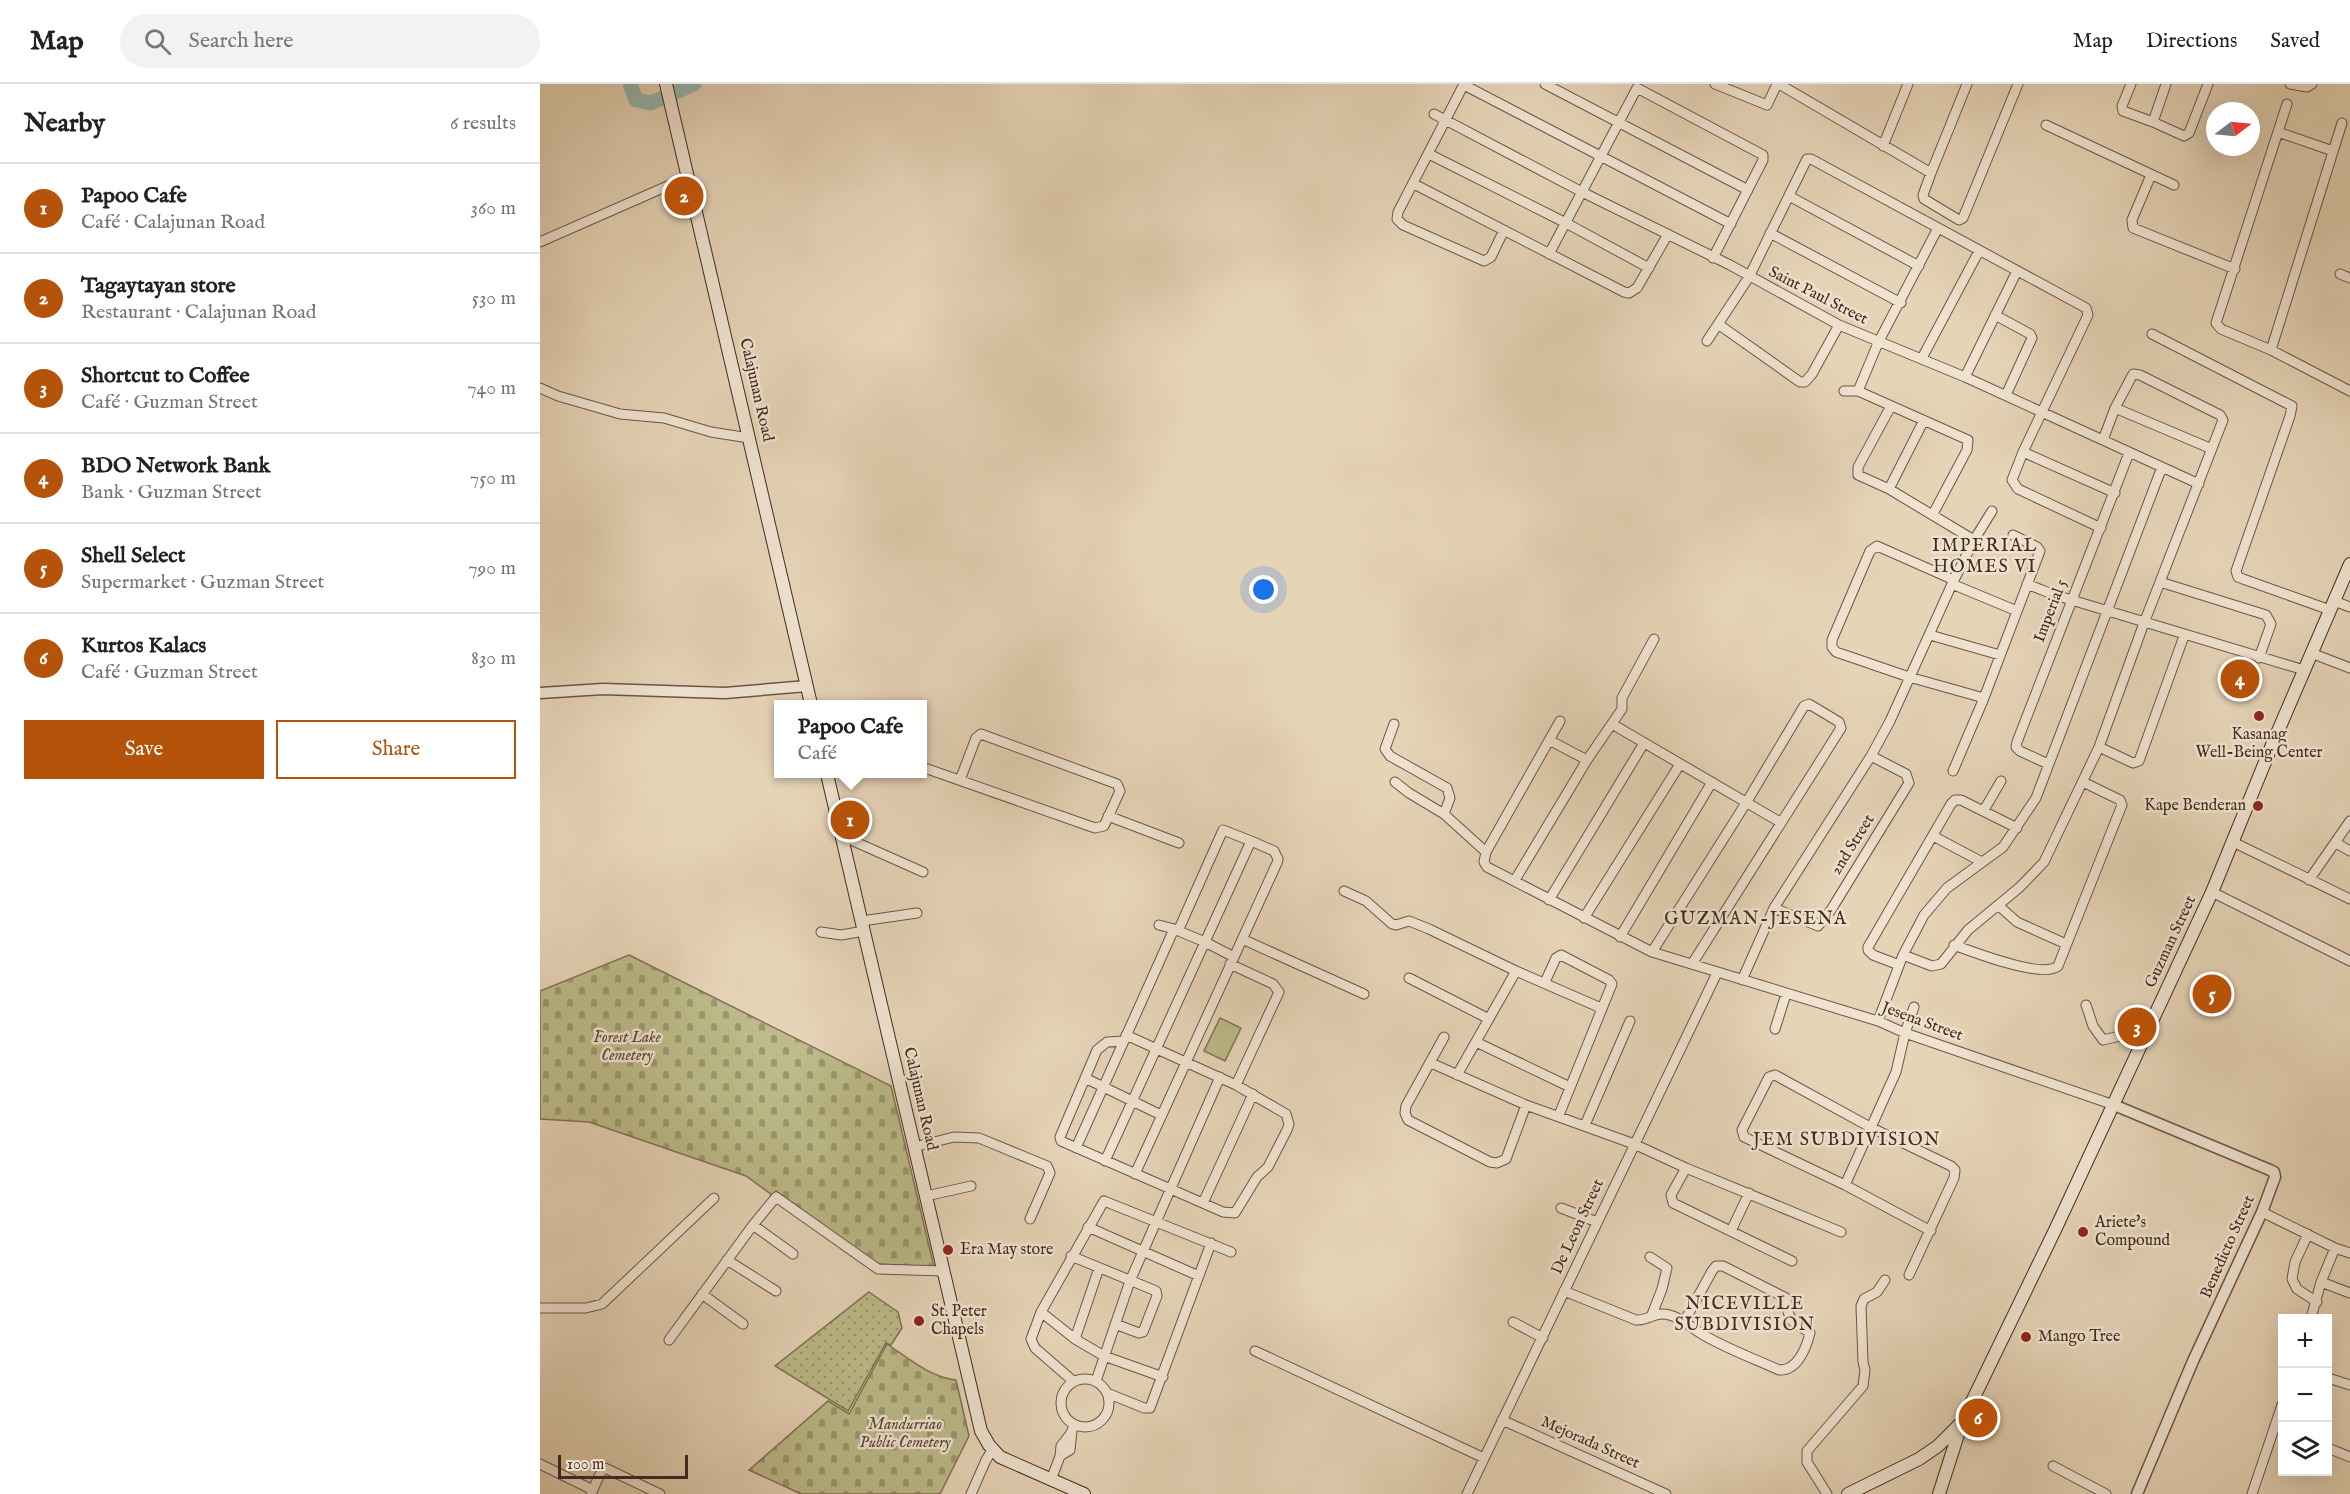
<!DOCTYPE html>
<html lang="en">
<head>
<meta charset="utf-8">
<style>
	:root { --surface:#fff; --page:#f2f2f2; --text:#222; --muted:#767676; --line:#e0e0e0; --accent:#b45309 }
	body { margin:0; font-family:"IM FELL English",serif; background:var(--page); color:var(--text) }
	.controls { position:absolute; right:18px; bottom:18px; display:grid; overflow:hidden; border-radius:0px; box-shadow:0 6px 24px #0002 }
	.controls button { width:54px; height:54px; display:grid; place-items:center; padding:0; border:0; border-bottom:2px solid var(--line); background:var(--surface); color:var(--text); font:30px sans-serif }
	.compass { position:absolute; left:1666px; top:18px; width:54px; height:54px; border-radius:50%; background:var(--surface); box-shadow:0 6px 24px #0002; rotate:74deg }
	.scale { position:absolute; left:18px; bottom:15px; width:130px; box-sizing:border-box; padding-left:6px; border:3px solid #432b20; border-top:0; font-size:16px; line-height:21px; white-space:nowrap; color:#432b20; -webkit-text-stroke:4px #efe3d0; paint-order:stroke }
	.you { position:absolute; left:724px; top:506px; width:21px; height:21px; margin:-15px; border:4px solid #fff; border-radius:50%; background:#1a73e8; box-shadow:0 0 0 9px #1a73e833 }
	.badge { display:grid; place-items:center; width:39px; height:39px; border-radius:50%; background:var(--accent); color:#fff; font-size:20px; font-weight:700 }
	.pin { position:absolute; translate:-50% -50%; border:3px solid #fff; box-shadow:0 2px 6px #0006 }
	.popup { position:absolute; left:234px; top:616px; width:153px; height:78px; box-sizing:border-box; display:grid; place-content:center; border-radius:0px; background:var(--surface); filter:drop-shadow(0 2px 4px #0005); font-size:20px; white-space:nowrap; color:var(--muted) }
	.popup b { font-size:22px; color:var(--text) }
	.popup::after { content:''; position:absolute; left:50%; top:100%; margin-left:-12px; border:12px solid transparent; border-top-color:var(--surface) }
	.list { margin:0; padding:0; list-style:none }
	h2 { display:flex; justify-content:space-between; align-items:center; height:78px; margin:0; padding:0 24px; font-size:26px }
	h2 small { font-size:20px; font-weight:400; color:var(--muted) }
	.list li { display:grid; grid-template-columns:39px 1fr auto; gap:18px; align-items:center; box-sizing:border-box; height:90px; padding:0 24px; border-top:2px solid var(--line) }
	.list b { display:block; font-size:22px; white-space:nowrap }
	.list p { margin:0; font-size:20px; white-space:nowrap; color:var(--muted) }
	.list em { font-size:20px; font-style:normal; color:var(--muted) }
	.actions { display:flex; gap:12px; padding:18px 24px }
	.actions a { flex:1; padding:14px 0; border:2px solid var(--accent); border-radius:0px; text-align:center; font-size:21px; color:var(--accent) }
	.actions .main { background:var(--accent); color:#fff }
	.icon { flex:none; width:33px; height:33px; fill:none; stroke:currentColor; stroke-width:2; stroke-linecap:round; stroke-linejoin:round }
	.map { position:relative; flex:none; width:1810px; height:1410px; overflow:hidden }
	header { display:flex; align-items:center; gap:36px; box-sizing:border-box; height:84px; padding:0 30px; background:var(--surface); border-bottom:2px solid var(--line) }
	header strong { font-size:28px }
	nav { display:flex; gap:33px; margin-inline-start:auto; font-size:21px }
	.search { width:420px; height:54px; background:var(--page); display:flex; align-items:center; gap:15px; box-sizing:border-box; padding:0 21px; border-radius:33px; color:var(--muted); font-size:22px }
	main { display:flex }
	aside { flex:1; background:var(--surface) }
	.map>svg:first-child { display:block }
	.grass { fill:url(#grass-dots); stroke:#807354; stroke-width:1.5 }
	.cemetery { fill:url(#cemetery-stones); stroke:#807354; stroke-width:1.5 }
	.pitch { fill:#bcbb89; stroke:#807354; stroke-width:1.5 }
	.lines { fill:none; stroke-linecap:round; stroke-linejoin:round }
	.river { stroke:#97b7b3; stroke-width:15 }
	.minor-casing { stroke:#6c5546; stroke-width:11 }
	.tertiary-casing { stroke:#6c5546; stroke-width:13 }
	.secondary-casing { stroke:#432b20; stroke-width:14 }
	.minor { stroke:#efe3d0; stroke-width:9 }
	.tertiary { stroke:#efe3d0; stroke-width:10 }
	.secondary { stroke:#efe3d0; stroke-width:12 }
	.poi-dot { fill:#8f2418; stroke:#efe3d0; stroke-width:2 }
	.labels { text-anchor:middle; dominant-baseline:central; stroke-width:5; stroke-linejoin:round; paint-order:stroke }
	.street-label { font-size:16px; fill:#432b20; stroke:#efe3d0 }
	.poi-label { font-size:16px; fill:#432b20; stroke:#efe3d0; text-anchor:start }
	.park-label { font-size:16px; font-style:italic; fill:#5b4835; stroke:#efe3d0 }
	.neighbourhood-label { font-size:18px; letter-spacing:1.5px; fill:#432b20; stroke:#efe3d0 }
</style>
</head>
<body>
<header>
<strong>Map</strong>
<div class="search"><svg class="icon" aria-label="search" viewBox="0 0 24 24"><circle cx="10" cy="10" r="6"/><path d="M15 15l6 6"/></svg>Search here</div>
<nav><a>Map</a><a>Directions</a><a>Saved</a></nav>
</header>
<main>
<aside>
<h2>Nearby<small>6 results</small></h2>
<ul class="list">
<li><span class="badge">1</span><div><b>Papoo Cafe</b><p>Café · Calajunan Road</p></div><em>360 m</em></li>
<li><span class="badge">2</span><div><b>Tagaytayan store</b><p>Restaurant · Calajunan Road</p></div><em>530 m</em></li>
<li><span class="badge">3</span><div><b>Shortcut to Coffee</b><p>Café · Guzman Street</p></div><em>740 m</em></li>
<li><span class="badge">4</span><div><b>BDO Network Bank</b><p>Bank · Guzman Street</p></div><em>750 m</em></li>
<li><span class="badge">5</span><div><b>Shell Select</b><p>Supermarket · Guzman Street</p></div><em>790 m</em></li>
<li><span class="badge">6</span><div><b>Kurtos Kalacs</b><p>Café · Guzman Street</p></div><em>830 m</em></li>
</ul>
<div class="actions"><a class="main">Save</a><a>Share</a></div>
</aside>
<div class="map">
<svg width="1810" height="1410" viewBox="0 0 1810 1410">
	<defs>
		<pattern id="grass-dots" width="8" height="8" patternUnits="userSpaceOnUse" patternTransform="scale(1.5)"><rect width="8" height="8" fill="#bcbb89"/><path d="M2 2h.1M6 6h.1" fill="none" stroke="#9a9870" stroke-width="1.8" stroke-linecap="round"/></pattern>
		<pattern id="cemetery-stones" width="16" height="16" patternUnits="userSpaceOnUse" patternTransform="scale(1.5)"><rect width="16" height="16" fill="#bcbb89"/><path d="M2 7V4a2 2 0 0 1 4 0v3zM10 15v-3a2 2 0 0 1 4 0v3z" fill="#9a9870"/></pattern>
	</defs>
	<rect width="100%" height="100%" fill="#e6d4b7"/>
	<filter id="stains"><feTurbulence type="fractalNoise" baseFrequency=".00333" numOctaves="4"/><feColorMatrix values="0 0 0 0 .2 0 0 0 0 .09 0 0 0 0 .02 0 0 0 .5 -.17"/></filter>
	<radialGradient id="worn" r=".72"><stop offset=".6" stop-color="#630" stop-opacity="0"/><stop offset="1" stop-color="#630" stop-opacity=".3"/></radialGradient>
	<path class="grass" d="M329 1208 358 1228 362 1244 351 1261 346 1259 308 1327 235 1282Z"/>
	<path class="cemetery" d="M89 871 351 1002 394 1183 337 1180 236 1107 232 1111 206 1092 49 1038 0 1035V907Z
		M347 1260C368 1274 390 1293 416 1296L429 1352 400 1410H261L209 1386 288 1317 309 1330Z"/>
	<path class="pitch" d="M680 934 701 944 685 977 664 967Z"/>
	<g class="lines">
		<path class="river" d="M90 0 96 16 111 19 154 0"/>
		<defs>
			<path id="minor" d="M924 0 858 128 857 135 863 141 944 177 951 173 964 146
				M1005 0 1208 106
				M1175 0 1227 21 1237 0
				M1239 0 1391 89 1383 111 1384 115 1419 136 1423 134 1478 0
				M1591 0 1582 22 1583 27 1613 38 1644 52 1649 49 1668 0
				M1750 0 1767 3 1772 0
				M924 1 1191 140
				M1747 20 1676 239 1681 245 1731 266 1810 307
				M894 30 1042 108 1190 181 1299 241 1425 293 1659 400
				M1613 38 1626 0
				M1506 41 1634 101
				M1738 48 1793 67
				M1343 62 1368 0
				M889 70 1026 139 1109 184
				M1391 89 1427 0
				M1611 91 1592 136 1593 144 1695 185
				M874 100 1084 208 1089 209 1097 204 1128 150
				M1249 112 1379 182
				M1230 149 1361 219
				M0 158 148 93
				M1009 170 1097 4 1223 71V76L1173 174
				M1800 190 1810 194
				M1455 231 1490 250 1492 254 1466 311
				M1178 240 1260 298H1265L1272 290 1299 241
				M1612 250 1752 322 1750 332 1696 487 1698 493 1703 495 1790 526
				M1167 257 1209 193 1265 79 1267 75H1271L1546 224 1548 231 1483 368 1472 396 1478 405 1561 444
				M1731 266 1802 39
				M1382 274 1439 167
				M1425 293 1477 187
				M0 304 18 312 80 330 124 334 171 348 209 354
				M1304 307H1318
				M1351 322 1318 383V391L1349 405 1434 456
				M1575 324 1672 365
				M1483 368 1575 409
				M1349 405 1383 338
				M1393 430 1427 366 1428 356 1318 307 1338 259 1398 144
				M1620 498 1726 531 1731 540 1719 574
				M1487 500 1507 508
				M1515 511 1764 586
				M1794 517 1810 523
				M1390 551 1460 571
				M1771 569 1810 584
				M1444 614 1369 593 1296 568 1292 563V556L1330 467 1337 462 1414 496 1412 500 1477 527
				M1020 637 946 768 944 778 947 783 1112 868 1338 937 1365 949 1574 1021
				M854 640 845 665 850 672 907 704 910 714 904 730
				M1072 640 1240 738
				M1009 656 1047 676
				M1559 663 1593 679 1599 677 1644 552
				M1508 680 1480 667 1476 663 1477 658 1589 369
				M382 683 555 744 564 742 580 707 577 700 441 650 436 654 420 696
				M1413 687 1444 614 1500 467 1497 463 1473 451
				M855 698 869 709 904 730 946 768
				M1444 726 1461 697
				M568 732 639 759
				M302 752 383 788
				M1393 752 1442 778
				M1693 758 1810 815
				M1796 759 1810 767
				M975 796 1047 676 1082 625V614L1114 555
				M1769 796 1810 737
				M804 807 826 817 852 840 856 841 869 837 889 845 976 887 1061 924
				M1672 808 1810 877
				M1009 816 1104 659
				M1458 821 1477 838 1526 860
				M1234 824 1278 842 1291 826 1369 699 1366 690 1331 672
				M1044 834 1140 680
				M322 837 377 829
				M619 841 634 845
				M638 847 683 746 711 757
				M281 848 301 851 324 847
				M1080 853 1172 698
				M702 855 824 910
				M1414 861C1433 868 1503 895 1518 882L1582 721 1580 716 1543 698
				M1112 868 1206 719 1264 622 1269 620 1299 638 1301 644 1152 880
				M1363 871 1392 882 1401 880 1428 846 1480 803 1504 778 1559 663 1604 539 1683 336 1680 331 1600 291 1593 290 1575 324 1563 356
				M690 880 733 900 739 908 696 1001
				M1359 881 1333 871 1328 866V863L1411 720 1415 716H1421L1477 744
				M869 894 949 935
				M1202 896 1234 824 1331 672 1350 637 1412 500 1434 456 1452 427
				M1005 898 1016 874 1021 871 1069 896 1072 900 1019 1031
				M1546 921 1553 942 1563 956 1584 951 1602 957
				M1338 937 1363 871 1384 831 1407 804 1463 763 1496 714 1622 383
				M1235 945 1246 910
				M904 953 866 1022 865 1029 868 1036 950 1078 957 1079 966 1075 986 1021
				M584 957 567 958 557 966 520 1053 521 1057 683 1128 695 1129 717 1093 728 1083 747 1046 749 1040 746 1030 696 1001 586 951
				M936 958 1030 1003
				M891 979 986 1021 1094 1060 1146 1084 1301 1148
				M917 991 976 887
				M545 994 621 1031
				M1045 1041 1090 937
				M374 1063 414 1053 439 1054 507 1082 510 1089 490 1135
				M536 1064 634 845 665 858 711 757 734 767 738 775 737 779 595 1090
				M565 1077 665 858 694 873
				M1146 1084 1131 1111 1133 1119 1252 1177
				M1305 1101 1356 988 1365 949 1374 923
				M386 1112 431 1102
				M663 1119 713 1010
				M1021 1124 1057 1138
				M1722 1128 1795 1164 1810 1169
				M213 1141 253 1170
				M548 1143 659 1192
				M1191 1147 1209 1109
				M1768 1150 1755 1178 1752 1195 1757 1205 1777 1218
				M531 1172 616 1207 617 1212 603 1248 599 1249 575 1240
				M1110 1173 1127 1184 1122 1205 1111 1233
				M187 1176 236 1207
				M1369 1191 1414 1094 1415 1086 1411 1082 1330 1043 1235 991 1229 993 1202 1046 1204 1053 1305 1101 1391 1147
				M1781 1198 1795 1164
				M1024 1207 1096 1236C1105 1237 1113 1230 1122 1230 1139 1230 1153 1246 1167 1253 1190 1266 1215 1275 1239 1286 1257 1287 1266 1265 1270 1249L1252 1237 1248 1228 1246 1214 1183 1182H1176L1172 1187 1144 1238
				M162 1210 203 1240
				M0 1224H46L62 1220 174 1114
				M501 1228 535 1255 564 1272 623 1293
				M1771 1234 1781 1198 1810 1209
				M973 1238 1003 1254
				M535 1255 559 1184
				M129 1256 213 1141 236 1113 338 1185 403 1187
				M715 1267 944 1374
				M1788 1294 1810 1301
				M521 1319a24 24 0 1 1 48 0a24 24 0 1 1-48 0Z
				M533 1297 495 1264 491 1255 501 1228 564 1117 691 1168
				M556 1297 590 1197 680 993
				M567 1309 604 1324H610L671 1159
				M962 1336 1126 1410
				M1788 1364 1810 1373
				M520 1372 530 1366 532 1346
				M0 1380 53 1406
				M1513 1382 1566 1410
				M511 1396 520 1372 521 1362 531 1349
				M51 1410 61 1388 65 1384 120 1410
				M431 1410 446 1376 453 1365
				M927 1410 1177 889
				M1287 1410 1267 1378V1367L1323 1302 1325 1286 1323 1278 1321 1222 1324 1215 1337 1208 1345 1196
				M1712 1410 1742 1321"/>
			<path id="tertiary" d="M0 609 63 605 185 609 267 602
				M1574 1021 1730 1086 1734 1088 1735 1093 1722 1128 1653 1277 1597 1410"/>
			<path id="secondary" d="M126 0 271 620
				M287 690 441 1347 449 1361 460 1373 544 1410
				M1308 1410 1379 1375 1398 1362 1422 1338
				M1399 1410 1422 1338 1516 1144 1672 808 1732 661 1810 480"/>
		</defs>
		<use href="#minor" class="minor-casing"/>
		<use href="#tertiary" class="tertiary-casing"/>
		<use href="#secondary" class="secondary-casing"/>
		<use href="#minor" class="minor"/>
		<use href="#tertiary" class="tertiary"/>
		<use href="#secondary" class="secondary"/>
	</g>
	<g class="poi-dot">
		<circle cx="1719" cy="632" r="6"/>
		<circle cx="1718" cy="722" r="6"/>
		<circle cx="1543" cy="1148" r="6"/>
		<circle cx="408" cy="1166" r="6"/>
		<circle cx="379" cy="1237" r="6"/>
		<circle cx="1486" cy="1253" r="6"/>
	</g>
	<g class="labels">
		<g class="street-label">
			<text transform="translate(1278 212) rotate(27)">Saint Paul Street</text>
			<text transform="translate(216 306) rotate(77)">Calajunan Road</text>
			<text transform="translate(1511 527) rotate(-69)">Imperial 5</text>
			<text transform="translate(1313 761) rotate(-58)">2nd Street</text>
			<text transform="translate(1631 858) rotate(-65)">Guzman Street</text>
			<text transform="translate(1382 938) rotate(20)">Jesena Street</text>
			<text transform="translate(380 1015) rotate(77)">Calajunan Road</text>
			<text transform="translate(1038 1143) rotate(-65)">De Leon Street</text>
			<text transform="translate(1688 1163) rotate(-66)">Benedicto Street</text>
			<text transform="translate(1050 1359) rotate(24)">Mejorada Street</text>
		</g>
		<g class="poi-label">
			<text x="1719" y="651" text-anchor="middle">Kasanag<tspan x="1719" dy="18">Well-Being Center</tspan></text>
			<text x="1706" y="722" text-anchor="end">Kape Benderan</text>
			<text x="1555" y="1139">Ariete's<tspan x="1555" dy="18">Compound</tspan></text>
			<text x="420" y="1166">Era May store</text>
			<text x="391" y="1228">St. Peter<tspan x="391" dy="18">Chapels</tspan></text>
			<text x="1498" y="1253">Mango Tree</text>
		</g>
		<g class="park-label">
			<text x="87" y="954">Forest Lake<tspan x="87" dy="18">Cemetery</tspan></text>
			<text x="365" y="1341">Mandurriao<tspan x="365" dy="18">Public Cemetery</tspan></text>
		</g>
		<g class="neighbourhood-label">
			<text x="1445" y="462">IMPERIAL<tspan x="1445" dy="21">HOMES VI</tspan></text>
			<text x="1216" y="835">GUZMAN-JESENA</text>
			<text x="1307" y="1056">JEM SUBDIVISION</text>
			<text x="1205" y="1220">NICEVILLE<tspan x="1205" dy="21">SUBDIVISION</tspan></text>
		</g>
	</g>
	<rect width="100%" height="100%" filter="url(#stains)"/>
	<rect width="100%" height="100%" fill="url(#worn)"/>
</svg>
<div class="controls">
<button>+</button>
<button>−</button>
<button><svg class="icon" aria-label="layers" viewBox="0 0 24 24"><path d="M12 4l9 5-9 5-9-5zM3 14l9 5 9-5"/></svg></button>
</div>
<svg class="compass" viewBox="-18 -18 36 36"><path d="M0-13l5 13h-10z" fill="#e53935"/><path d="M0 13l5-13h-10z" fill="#767676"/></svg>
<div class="scale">100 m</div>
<div class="you"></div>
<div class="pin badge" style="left:310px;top:736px">1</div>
<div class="popup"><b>Papoo Cafe</b>Café</div>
<div class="pin badge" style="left:144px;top:112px">2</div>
<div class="pin badge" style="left:1597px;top:943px">3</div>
<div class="pin badge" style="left:1700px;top:595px">4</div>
<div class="pin badge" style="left:1672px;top:910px">5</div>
<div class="pin badge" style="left:1438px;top:1334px">6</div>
</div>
</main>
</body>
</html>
